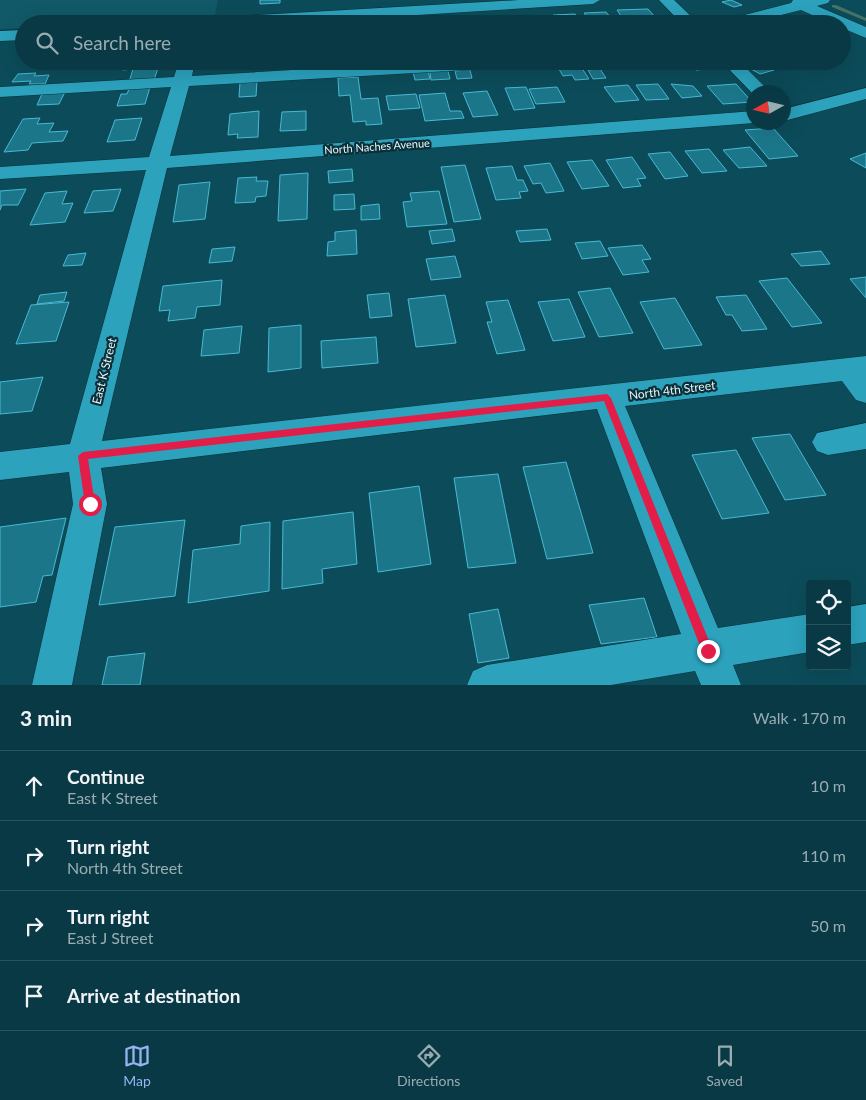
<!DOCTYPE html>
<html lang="en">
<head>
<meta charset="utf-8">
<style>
	:root { --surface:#093944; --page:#12404b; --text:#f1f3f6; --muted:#99acb2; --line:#29535d; --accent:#95b2f1 }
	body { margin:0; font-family:Lato,sans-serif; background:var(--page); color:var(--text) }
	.controls { position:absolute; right:15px; bottom:15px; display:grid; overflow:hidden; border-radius:5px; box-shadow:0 5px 20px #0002 }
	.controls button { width:45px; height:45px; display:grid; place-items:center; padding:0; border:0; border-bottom:1px solid var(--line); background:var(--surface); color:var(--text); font:25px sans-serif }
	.compass { position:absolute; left:746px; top:85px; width:45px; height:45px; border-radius:50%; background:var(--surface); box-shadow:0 5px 20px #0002; rotate:262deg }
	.stop { position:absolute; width:15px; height:15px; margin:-11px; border:4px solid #e11d48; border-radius:50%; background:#fff }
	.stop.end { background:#e11d48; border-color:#fff; box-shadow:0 1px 5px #0008 }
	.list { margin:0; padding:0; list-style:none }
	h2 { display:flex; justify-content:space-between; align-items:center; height:65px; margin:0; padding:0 20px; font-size:21px }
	h2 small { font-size:16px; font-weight:400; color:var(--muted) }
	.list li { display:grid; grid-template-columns:32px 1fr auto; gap:15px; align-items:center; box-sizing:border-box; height:70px; padding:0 20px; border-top:1px solid var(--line) }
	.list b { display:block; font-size:19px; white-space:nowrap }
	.list p { margin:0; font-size:16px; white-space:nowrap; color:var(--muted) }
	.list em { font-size:16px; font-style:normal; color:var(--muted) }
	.icon { flex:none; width:28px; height:28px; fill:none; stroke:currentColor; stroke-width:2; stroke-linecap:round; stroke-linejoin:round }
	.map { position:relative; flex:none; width:866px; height:685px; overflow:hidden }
	.search { position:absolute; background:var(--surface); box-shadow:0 5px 20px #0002; left:15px; right:15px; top:15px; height:55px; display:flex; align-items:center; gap:12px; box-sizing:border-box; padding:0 18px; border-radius:28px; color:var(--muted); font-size:19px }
	.sheet { height:345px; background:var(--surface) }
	nav { display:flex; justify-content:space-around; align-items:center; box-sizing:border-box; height:70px; border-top:1px solid var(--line); background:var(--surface); font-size:14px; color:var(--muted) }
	nav a { display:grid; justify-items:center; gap:2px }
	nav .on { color:var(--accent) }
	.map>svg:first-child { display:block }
	.built { fill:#115968 }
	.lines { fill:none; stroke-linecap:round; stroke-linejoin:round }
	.stream { fill:#467363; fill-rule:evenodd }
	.building { fill:#1c768a; stroke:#49b9d4 }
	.minor-casing { stroke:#0b2f38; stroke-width:1 }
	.minor { fill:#2ca2bd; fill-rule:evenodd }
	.route { fill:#e11d48 }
	.labels { text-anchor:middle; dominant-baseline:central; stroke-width:4.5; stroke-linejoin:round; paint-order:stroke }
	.far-street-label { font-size:11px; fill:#e3f6fc; stroke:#0b2f38 }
	.street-label { font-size:12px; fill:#e3f6fc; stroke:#0b2f38 }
</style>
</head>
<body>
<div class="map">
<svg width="866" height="685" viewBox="0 0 866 685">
	<rect width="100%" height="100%" fill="#0c4c5a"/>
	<path class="built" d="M0 0H218L215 15 84 24H24V28L0 29Z"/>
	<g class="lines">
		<path class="stream" d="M832 5H836L866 18V21L832 7Z"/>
	</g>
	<path class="building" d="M260 0H280V3L260 4Z
		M731 0 742 5 734 7 722 2Z
		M648 9 655 17 623 19 617 10Z
		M606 12 616 24H592L584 13Z
		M575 14 583 24H559L553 15Z
		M520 18 523 24H498L495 20Z
		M803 18 815 24 788 22Z
		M126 61H152L151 69 158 68 154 80 129 82 133 69 123 70Z
		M688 61H712L719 68 696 70Z
		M743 61H757L774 70 760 74 744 65 749 64Z
		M773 61H797L804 65 789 69Z
		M578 62 589 79 575 80 572 75 563 76 556 64Z
		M600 69 606 78 593 79 588 70Z
		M470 70 472 78 457 79 455 71Z
		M428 71 430 79 415 80 413 72Z
		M448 71 450 79 431 80 430 72Z
		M36 73 34 76 49 75 45 84H29L31 81 12 82 18 74Z
		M358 77 361 99 378 98 382 124 366 125V121L353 122 350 95 339 96 338 78Z
		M257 81 256 96 239 97 240 82Z
		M658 84 669 99 646 100 636 85Z
		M671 84 693 86 702 96 682 98Z
		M736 84 752 102 723 104 707 86Z
		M628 85 639 100 615 102 604 87Z
		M150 87 145 104 117 106 121 94H127L129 89Z
		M526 87 535 108 514 110 505 88Z
		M557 87 565 102 536 104 529 89Z
		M487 91 498 115 473 117 463 93Z
		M65 92 59 104 37 105 42 94Z
		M445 93 450 111H461L464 118 425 121 419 95Z
		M416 94 420 108 389 110 386 96Z
		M259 111 258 137 237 138 238 134 228 135 230 114Z
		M306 111V130L280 131 282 112Z
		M40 118 37 124 54 123 49 132 68 131 63 141 32 143 28 150 4 152 23 119Z
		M142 118 135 140 107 142 115 120Z
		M773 128 798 156 769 159 745 130Z
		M750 147 767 166 739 168 723 150Z
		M709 149 727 171 702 173 685 151Z
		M670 152 688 176 665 179 648 154Z
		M866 153V168L850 159Z
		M632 157 646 178 637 179 641 186 623 188 606 160Z
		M592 160 609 186 582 189 567 162Z
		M550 163 564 191 546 193 541 183 533 184 524 166Z
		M465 165 481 219 454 222 441 167Z
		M512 166 517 180H523L528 191 519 192 521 198 496 200 486 168Z
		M352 169 353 181 329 183 328 171Z
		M308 173 307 219 278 221 280 175Z
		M257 177 256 181H268L266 196 256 197 255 202 235 203 238 178Z
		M210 182 205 219 173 222 179 185Z
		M26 189 18 205H2L0 210V191Z
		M121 189 113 211 84 213 93 191Z
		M67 191 62 204 73 203 65 222 30 225 45 193Z
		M439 191 447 224 407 227 403 202 412 201 410 193Z
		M354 194 355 209 334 210V195Z
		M379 204 380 219 361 220V206Z
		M452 229 455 241 432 244 429 231Z
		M547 229 551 240 520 242 516 231Z
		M356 230 357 254 327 256 328 242 335 241V232Z
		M600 241 608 256 582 259 575 243Z
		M642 245 651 259 642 260 649 272 623 275 608 248Z
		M235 247 232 261 209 263 212 249Z
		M821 251 830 264 801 266 791 254Z
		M86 253 82 265 63 266 68 255Z
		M455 256 461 277 431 280 426 259Z
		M866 277V298L850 279Z
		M787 278 822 323 792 327 759 281Z
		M222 280 220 305 197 307 195 318 168 321 170 310 159 311 163 286Z
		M610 288 633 333 599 337 578 292Z
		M67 292 64 301 37 304 40 295Z
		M389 293 392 316 370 318 367 295Z
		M445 295 456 343 416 347 408 299Z
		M746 295 767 329 742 331 732 315H726L716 297Z
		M675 298 702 345 664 349 640 302Z
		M569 299 585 337 553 341 538 302Z
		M508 300 525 350 497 354 487 322H492L486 302Z
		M69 302 56 341 16 344 31 305Z
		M301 325V368L268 372 269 328Z
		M242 326 239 353 201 356 204 330Z
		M376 337 378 363 322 368 321 341Z
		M43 377 32 411 0 414V382Z
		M790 434 826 495 785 500 752 438Z
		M736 450 769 513 722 519 692 455Z
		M566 462 593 553 547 559 523 467Z
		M498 474 516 563 468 568 454 478Z
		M419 486 431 564 378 572 369 493Z
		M353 512 357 564 322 569 323 583 282 589 283 521Z
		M66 518 52 575 43 576 36 602 0 607V527Z
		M185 520 175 596 99 605 115 527Z
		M270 522 269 591 188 603 193 550 240 544 241 526Z
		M644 598 657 637 601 644 589 605Z
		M498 609 509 658 478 663 469 614Z
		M145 653 140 685H102L108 657Z"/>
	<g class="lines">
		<defs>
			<path id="minor" d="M519 0H600L593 4 272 24H183L191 19Z
				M659 0H674L699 24H682Z
				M793 0H830L828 3 817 6 866 27V38L842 28V24H832L801 10 745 24H718L721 21 791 3Z
				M24 30V40L0 41V31Z
				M179 61H195L192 76 443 61H544L536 66 189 86 170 156 754 111V123L167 168 102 441 866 356V403L856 400 842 381 625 406 718 628 810 614V652L733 665 741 685H701L695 671 611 685H467L473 671 487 665 681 634 597 409 101 468 107 504 72 685H32L73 504 69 472 0 480V452L70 444 146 170 0 179V167L149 157 171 87 0 97V87L174 77Z
				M721 61H739L770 92H754V95Z
				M866 88V99L784 121V109Z
				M866 423V449L828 455 817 451 812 442 817 433Z
				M866 604V642L847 645V607Z"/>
		</defs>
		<use href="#minor" class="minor-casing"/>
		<use href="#minor" class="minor"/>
	</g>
	<path class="route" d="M607 394 611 398 713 651 708 657 702 651 604 401 88 459 95 504 90 508 85 504 78 456 83 452Z"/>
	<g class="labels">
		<g class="far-street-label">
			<text transform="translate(377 146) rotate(-4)">North Naches Avenue</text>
		</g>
		<g class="street-label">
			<text transform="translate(104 371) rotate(-76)">East K Street</text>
			<text transform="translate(672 390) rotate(-7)">North 4th Street</text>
		</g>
	</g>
</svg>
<div class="controls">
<button><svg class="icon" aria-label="locate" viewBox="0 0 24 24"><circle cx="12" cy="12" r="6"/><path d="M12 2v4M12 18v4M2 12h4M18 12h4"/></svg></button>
<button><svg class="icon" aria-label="layers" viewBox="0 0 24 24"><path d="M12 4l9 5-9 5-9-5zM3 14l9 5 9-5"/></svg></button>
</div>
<svg class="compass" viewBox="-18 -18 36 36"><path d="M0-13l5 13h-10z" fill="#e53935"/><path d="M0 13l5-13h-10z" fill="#99acb2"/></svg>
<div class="stop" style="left:90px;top:504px"></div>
<div class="stop end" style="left:708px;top:651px"></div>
<div class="search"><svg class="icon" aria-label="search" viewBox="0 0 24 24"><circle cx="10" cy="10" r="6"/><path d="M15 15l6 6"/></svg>Search here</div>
</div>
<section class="sheet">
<h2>3 min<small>Walk · 170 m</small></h2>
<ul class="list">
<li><svg class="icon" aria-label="ahead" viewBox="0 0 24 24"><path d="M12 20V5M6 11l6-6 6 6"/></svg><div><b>Continue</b><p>East K Street</p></div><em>10 m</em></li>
<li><svg class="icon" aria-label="right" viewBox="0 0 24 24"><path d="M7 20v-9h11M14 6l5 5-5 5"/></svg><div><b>Turn right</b><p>North 4th Street</p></div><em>110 m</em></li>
<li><svg class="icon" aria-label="right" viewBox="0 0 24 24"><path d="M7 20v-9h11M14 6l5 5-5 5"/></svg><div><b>Turn right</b><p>East J Street</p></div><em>50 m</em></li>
<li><svg class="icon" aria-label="arrive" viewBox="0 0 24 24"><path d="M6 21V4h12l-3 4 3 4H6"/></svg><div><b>Arrive at destination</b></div></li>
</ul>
</section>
<nav>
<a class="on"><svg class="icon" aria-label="map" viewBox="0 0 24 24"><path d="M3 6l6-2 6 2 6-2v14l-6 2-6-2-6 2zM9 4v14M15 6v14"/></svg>Map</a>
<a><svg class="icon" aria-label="directions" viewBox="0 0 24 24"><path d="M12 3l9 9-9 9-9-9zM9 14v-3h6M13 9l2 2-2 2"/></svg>Directions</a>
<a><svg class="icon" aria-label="saved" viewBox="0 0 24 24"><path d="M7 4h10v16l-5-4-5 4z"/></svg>Saved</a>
</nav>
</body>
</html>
